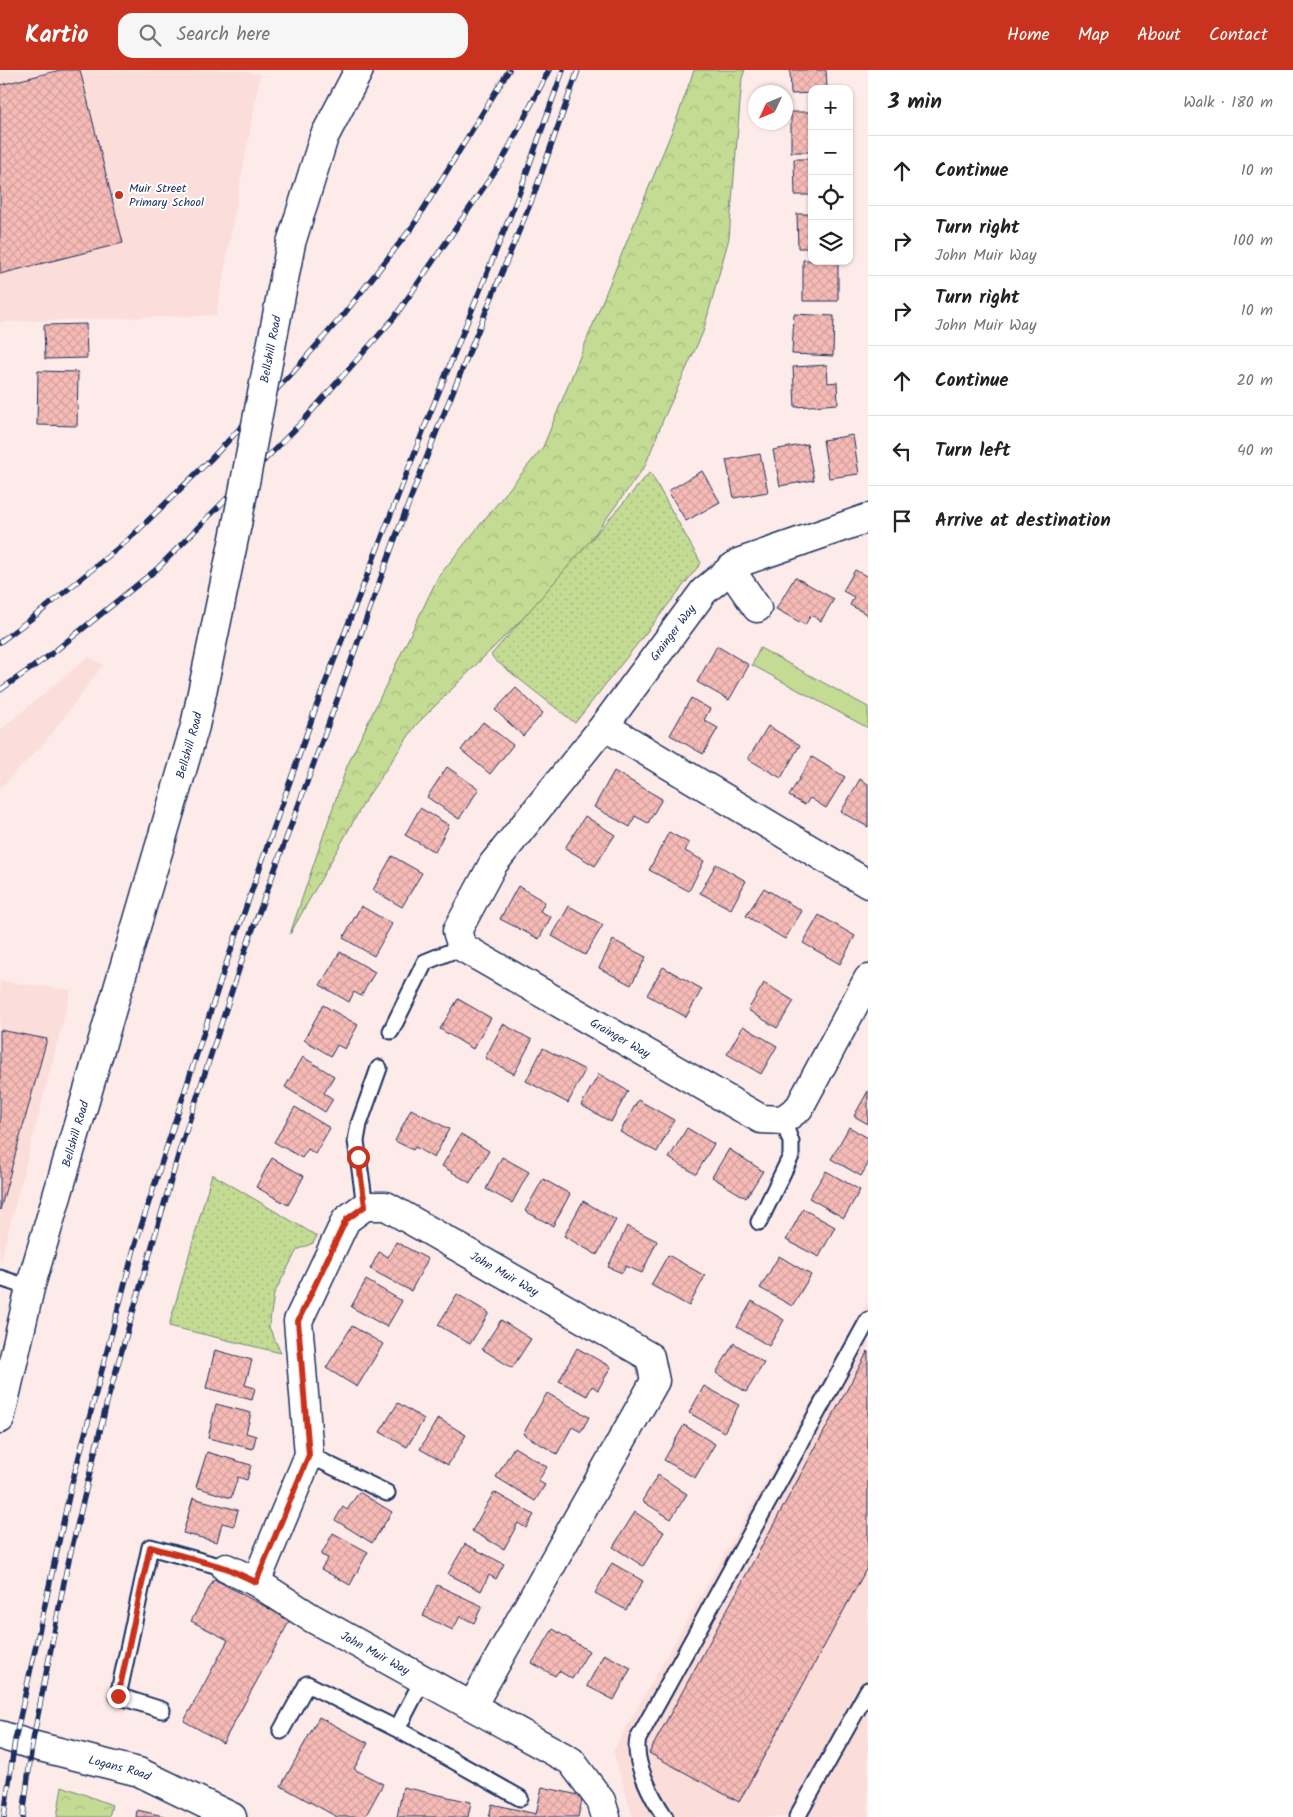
<!DOCTYPE html>
<html lang="en">
<head>
<meta charset="utf-8">
<style>
	:root { --surface:#fff; --page:#f6f6f6; --text:#222; --muted:#767676; --line:#e0e0e0; --accent:#c8321e }
	body { margin:0; font-family:Kalam,sans-serif; background:var(--page); color:var(--text) }
	.controls { position:absolute; right:15px; top:15px; display:grid; overflow:hidden; border-radius:10px; box-shadow:0 1px 4px #0004 }
	.controls button { width:45px; height:45px; display:grid; place-items:center; padding:0; border:0; border-bottom:1px solid var(--line); background:var(--surface); color:var(--text); font:25px sans-serif }
	.compass { position:absolute; left:748px; top:15px; width:45px; height:45px; border-radius:50%; background:var(--surface); box-shadow:0 1px 4px #0004; rotate:226deg }
	.stop { position:absolute; width:15px; height:15px; margin:-11px; border:4px solid #c8321e; border-radius:50%; background:#fff }
	.stop.end { background:#c8321e; border-color:#fff; box-shadow:0 1px 5px #0008 }
	.list { margin:0; padding:0; list-style:none }
	h2 { display:flex; justify-content:space-between; align-items:center; height:65px; margin:0; padding:0 20px; font-size:21px }
	h2 small { font-size:16px; font-weight:400; color:var(--muted) }
	.list li { display:grid; grid-template-columns:32px 1fr auto; gap:15px; align-items:center; box-sizing:border-box; height:70px; padding:0 20px; border-top:1px solid var(--line) }
	.list b { display:block; font-size:19px; white-space:nowrap }
	.list p { margin:0; font-size:16px; white-space:nowrap; color:var(--muted) }
	.list em { font-size:16px; font-style:normal; color:var(--muted) }
	.icon { flex:none; width:28px; height:28px; fill:none; stroke:currentColor; stroke-width:2; stroke-linecap:round; stroke-linejoin:round }
	.map { position:relative; flex:none; width:868px; height:1747px; overflow:hidden }
	header { display:flex; align-items:center; gap:30px; box-sizing:border-box; height:70px; padding:0 25px; background:var(--accent); color:#fff }
	header strong { font-size:24px }
	nav { display:flex; gap:28px; margin-inline-start:auto; font-size:18px }
	.search { width:350px; height:45px; background:var(--page); display:flex; align-items:center; gap:12px; box-sizing:border-box; padding:0 18px; border-radius:15px; color:var(--muted); font-size:19px }
	main { display:flex }
	aside { flex:1; background:var(--surface) }
	.map>svg:first-child { display:block }
	.built { fill:#fbddda }
	.grass { fill:#c3db92; stroke:#6f8578 }
	.forest { fill:url(#forest-crowns); stroke:#6f8578 }
	.park { fill:url(#park-dots); stroke:#6f8578 }
	.building { fill:url(#building-cross-hatch); stroke:#1b2f5e }
	.lines { fill:none; stroke-linecap:round; stroke-linejoin:round }
	.lane-casing { stroke:#1b2f5e; stroke-width:19 }
	.street-casing { stroke:#1b2f5e; stroke-width:31 }
	.secondary-casing { stroke:#1b2f5e; stroke-width:31 }
	.primary-casing { stroke:#1b2f5e; stroke-width:31 }
	.lane { stroke:#fff; stroke-width:15 }
	.street { stroke:#fff; stroke-width:28 }
	.secondary { stroke:#fff; stroke-width:28 }
	.primary { stroke:#fff; stroke-width:28 }
	.rail-casing { stroke:#1b2f5e; stroke-width:5.5 }
	.rail { stroke:#fff; stroke-width:4; stroke-dasharray:11; stroke-linecap:butt }
	.primary-bridge-casing { stroke:#1b2f5e; stroke-width:31; stroke-linecap:butt }
	.primary-bridge { stroke:#fff; stroke-width:28 }
	.route { stroke:#c8321e; stroke-width:6 }
	.poi-dot { fill:#c8321e; stroke:#fff; stroke-width:2 }
	.labels { text-anchor:middle; dominant-baseline:central; stroke-width:4; stroke-linejoin:round; paint-order:stroke }
	.poi-label { font-size:12px; fill:#1b2f5e; stroke:#fff; text-anchor:start }
	.street-label { font-size:12px; fill:#1b2f5e; stroke:#fff }
</style>
</head>
<body>
<header>
<strong>Kartio</strong>
<div class="search"><svg class="icon" aria-label="search" viewBox="0 0 24 24"><circle cx="10" cy="10" r="6"/><path d="M15 15l6 6"/></svg>Search here</div>
<nav><a>Home</a><a>Map</a><a>About</a><a>Contact</a></nav>
</header>
<main>
<div class="map">
<svg width="868" height="1747" viewBox="0 0 868 1747">
	<defs>
		<pattern id="forest-crowns" width="20" height="18" patternUnits="userSpaceOnUse" patternTransform="scale(1.25)"><rect width="20" height="18" fill="#c3db92"/><path d="M2 6a3 3 0 1 1 6 0M12 15a3 3 0 1 1 6 0" fill="none" stroke="#a7bc80"/></pattern>
		<pattern id="park-dots" width="8" height="8" patternUnits="userSpaceOnUse" patternTransform="scale(1.25)"><rect width="8" height="8" fill="#c3db92"/><path d="M2 2h.1M6 6h.1" fill="none" stroke="#a7bc80" stroke-width="1.8" stroke-linecap="round"/></pattern>
		<pattern id="building-cross-hatch" width="8" height="8" patternUnits="userSpaceOnUse" patternTransform="scale(1.25)"><rect width="8" height="8" fill="#f7bbb6"/><path d="M0 0l8 8M0 8l8-8" fill="none" stroke="#d3a19f"/></pattern>
	</defs>
	<rect width="100%" height="100%" fill="#fdebe9"/>
	<filter id="ink" filterUnits="userSpaceOnUse"><feTurbulence type="fractalNoise" baseFrequency=".02" numOctaves="2"/><feDisplacementMap in="SourceGraphic" scale="10" xChannelSelector="R" yChannelSelector="G"/><feConvolveMatrix kernelMatrix="1 2 1 2 8 2 1 2 1" color-interpolation-filters="sRGB"/></filter>
	<g filter="url(#ink)">
		<path class="built" d="M0 0H240L260 5 216 245 0 252Z
			M88 587 103 595 45 672 0 718V660Z
			M0 911 71 920 0 1193Z
			M868 1231V1747H633L613 1681Z"/>
		<path class="grass" d="M760 578 868 637V658L752 595Z"/>
		<path class="forest" d="M694 0H745L742 8 729 168 703 262 663 350 645 396 581 483 527 544 416 655 366 729 290 864 347 696 438 507 543 377 676 51Z
			M62 1716 112 1735 109 1747H57Z"/>
		<path class="park" d="M650 402 701 493 575 653 495 590 491 585Z
			M212 1104 317 1166 313 1173 297 1180 274 1224 269 1257 281 1283 169 1256Z"/>
		<path class="building" d="M60 0H80L123 173 0 204V15Z
			M790 0H826L827 19H812V23L791 24Z
			M791 42H812V82H791Z
			M794 89H812V125H795Z
			M797 144H812V178H798Z
			M803 190 838 191V231H803Z
			M794 244 834 246 833 286 792 284Z
			M86 254 87 288 45 289 44 255Z
			M827 295 828 313 837 312 838 334 795 337 793 297Z
			M38 301 78 302 77 356 37 355Z
			M853 365 859 404 829 408 823 370Z
			M807 374 814 410 780 416 773 380Z
			M760 384 768 422 734 428 726 390Z
			M702 401 720 432 686 451 668 421Z
			M855 500 868 507V545L850 535 854 527 843 521Z
			M795 507 834 529 821 551 811 545 805 555 776 539Z
			M717 576 749 595 729 630 697 612Z
			M516 618 543 643 523 666 495 640Z
			M691 628 710 639 704 650 718 658 703 684 670 665Z
			M483 652 513 675 490 704 461 680Z
			M768 656 800 675 781 708 748 689Z
			M812 687 845 707 826 738 810 728 805 735 789 726Z
			M447 697 479 719 459 749 427 727Z
			M614 701 662 729 648 753 635 746 630 757 594 737Z
			M860 709 868 714V757L841 742Z
			M420 738 449 755 435 782 405 765Z
			M585 746 615 765 595 796 565 778Z
			M669 762 689 773 685 781 704 791 689 821 649 800Z
			M392 786 422 803 402 837 373 820Z
			M716 794 746 811 731 839 700 823Z
			M518 816 545 832 540 841 551 847 539 869 500 849Z
			M764 818 802 841 785 869 746 846Z
			M361 836 392 854 374 886 343 868Z
			M569 836 603 855 585 885 552 866Z
			M819 845 855 866 840 894 803 873Z
			M613 870 646 887 631 915 599 898Z
			M340 882 375 902 361 926 354 922 349 932 320 915Z
			M663 897 702 919 686 947 647 925Z
			M764 913 794 931 777 958 748 940Z
			M458 929 491 948 473 979 440 959Z
			M323 935 358 955 345 979 337 975 331 986 304 970Z
			M503 954 532 970 514 1004 485 988Z
			M743 956 777 976 761 1004 727 984Z
			M0 960 47 969 0 1140Z
			M543 978 585 1000 568 1033 526 1011Z
			M303 987 334 1006 324 1023 333 1029 325 1042 285 1017Z
			M599 1004 628 1021 611 1052 581 1035Z
			M868 1021V1054L854 1046Z
			M638 1030 674 1050 657 1082 620 1062Z
			M295 1037 330 1058 315 1084 308 1079 302 1088 274 1072Z
			M411 1039 449 1059 434 1088 415 1077 413 1080 395 1071Z
			M849 1057 868 1068V1094L861 1106 831 1089Z
			M687 1058 714 1074 696 1104 669 1088Z
			M461 1064 489 1081 470 1113 442 1096Z
			M729 1079 763 1101 746 1128 712 1107Z
			M502 1087 529 1102 512 1133 486 1119Z
			M272 1088 304 1106 288 1135 256 1117Z
			M826 1101 860 1120 844 1148 809 1128Z
			M543 1109 570 1124 553 1156 525 1141Z
			M583 1131 616 1150 597 1185 564 1166Z
			M803 1139 835 1157 819 1187 786 1170Z
			M627 1156 657 1171 642 1203 626 1196 622 1203 608 1197Z
			M396 1172 428 1189 411 1221 370 1199 379 1182 388 1187Z
			M668 1185 705 1206 689 1236 651 1215Z
			M779 1186 811 1205 792 1236 760 1218Z
			M366 1210 402 1231 387 1257 351 1237Z
			M457 1224 489 1243 470 1274 438 1255Z
			M752 1231 784 1250 769 1276 737 1257Z
			M501 1250 531 1269 512 1298 482 1279Z
			M352 1256 383 1274 357 1317 326 1298Z
			M734 1273 764 1293 746 1322 716 1303Z
			M577 1278 611 1297 598 1320 592 1316 587 1326 559 1311Z
			M215 1280 252 1290 245 1315 255 1318 252 1330 206 1318Z
			M868 1281V1496L739 1732 649 1683Z
			M704 1316 739 1335 724 1362 689 1343Z
			M547 1323 589 1347 581 1362 572 1357 557 1384 523 1364Z
			M398 1333 424 1349 407 1377 380 1362Z
			M216 1334 251 1343 246 1363 256 1366 253 1379 208 1368Z
			M438 1348 466 1365 448 1395 420 1379Z
			M684 1355 715 1374 695 1408 664 1390Z
			M514 1377 547 1397 538 1411 545 1415 535 1431 496 1407Z
			M207 1382 251 1395 247 1410 238 1407 231 1428 196 1417Z
			M658 1405 687 1424 671 1449 642 1431Z
			M359 1422 392 1442 372 1473 335 1450 343 1437 347 1440Z
			M494 1422 534 1445 526 1458 518 1453 504 1479 472 1461Z
			M193 1428 238 1440 234 1456 222 1453 217 1472 183 1463Z
			M635 1442 664 1462 643 1496 613 1477Z
			M333 1463 368 1482 350 1515 321 1499 328 1488 321 1485Z
			M465 1474 504 1494 496 1509 489 1505 481 1521 448 1504Z
			M612 1493 643 1511 626 1540 595 1523Z
			M214 1509 290 1550 223 1673 184 1651 228 1570 191 1551Z
			M437 1515 482 1536 474 1553 460 1546 453 1560 423 1546Z
			M553 1559 589 1581 572 1609 559 1601 555 1606 532 1593Z
			M604 1584 631 1598 614 1630 587 1616Z
			M319 1647 368 1673 354 1699 383 1714 365 1747H337L281 1716Z
			M403 1717 471 1732 468 1747H397Z
			M542 1717 583 1726 578 1747H489L492 1734 536 1744Z
			M137 1740 168 1747H136Z"/>
		<g class="lines">
			<defs>
				<path id="lane" d="M391 961 425 892 462 877
					M365 1136 356 1071 359 1054 379 998
					M759 1152 791 1086V1072L783 1050
					M0 1208 30 1218
					M309 1385 387 1423
					M423 1609 397 1659 520 1728
					M162 1640 118 1626 150 1477 226 1498
					M281 1661 307 1614 397 1659
					M665 1747C653 1729 632 1691 638 1669L868 1250
					M797 1747 868 1620"/>
				<g id="street">
					<path id="s1" d="M868 448 738 493 704 521 604 656 493 794 457 861 462 877 469 881 761 1049 783 1050 799 1038 868 909"/>
					<path d="M730 499 757 538"/>
					<path d="M604 656 868 814"/>
					<path id="s2" d="M226 1498 256 1512 310 1547 571 1691 601 1731 606 1747"/>
					<path id="s3" d="M256 1512 309 1385 298 1251 346 1150 365 1136H386L650 1287 655 1311 472 1636"/>
				</g>
				<g id="secondary">
					<path id="s4" d="M0 1665 32 1675 139 1702 232 1747"/>
				</g>
				<g id="primary">
					<path d="M291 173 324 67 359 0"/>
					<path id="s5" d="M0 1349 30 1218 195 656 237 454"/>
				</g>
			</defs>
			<use href="#lane" class="lane-casing"/>
			<use href="#street" class="street-casing"/>
			<use href="#secondary" class="secondary-casing"/>
			<use href="#primary" class="primary-casing"/>
			<use href="#lane" class="lane"/>
			<use href="#street" class="street"/>
			<use href="#secondary" class="secondary"/>
			<use href="#primary" class="primary"/>
			<defs>
				<path id="rail" d="M0 572 44 539 129 469 211 389 294 301 344 244 413 156 509 0
					M0 620 50 585 157 499 302 352 394 248 502 91 549 0
					M4 1747 15 1670 71 1417 135 1175 224 900 316 637 427 351 519 124 563 0
					M23 1747 32 1675 66 1502 107 1332 180 1079 247 875 332 644 396 466 438 358 533 127 578 0"/>
			</defs>
			<use href="#rail" class="rail-casing"/>
			<use href="#rail" class="rail"/>
			<defs>
				<g id="primary-bridge">
					<path id="s6" d="M237 454 291 173"/>
				</g>
			</defs>
			<use href="#primary-bridge" class="primary-bridge-casing"/>
			<use href="#primary-bridge" class="primary-bridge"/>
		</g>
	</g>
	<g class="lines" filter="url(#ink)">
		<path class="route" d="M118 1626 150 1477 226 1498 256 1512 309 1385 298 1251 346 1150 365 1136 358 1087"/>
	</g>
	<circle class="poi-dot" cx="119" cy="125" r="5"/>
	<g class="labels">
		<g class="poi-label">
			<text x="129" y="118">Muir Street<tspan x="129" dy="14">Primary School</tspan></text>
		</g>
		<g class="street-label">
			<text stroke="none"><textPath href="#s6" startOffset="178">Bellshill Road</textPath></text>
			<text transform="translate(673 563) rotate(-53)">Grainger Way</text>
			<text stroke="none"><textPath href="#s5" startOffset="700">Bellshill Road</textPath></text>
			<text stroke="none"><textPath href="#s1" startOffset="802">Grainger Way</textPath></text>
			<text stroke="none"><textPath href="#s5" startOffset="295">Bellshill Road</textPath></text>
			<text stroke="none"><textPath href="#s3" startOffset="565">John Muir Way</textPath></text>
			<text stroke="none"><textPath href="#s2" startOffset="172">John Muir Way</textPath></text>
			<text stroke="none"><textPath href="#s4" startOffset="124">Logans Road</textPath></text>
		</g>
	</g>
</svg>
<div class="controls">
<button>+</button>
<button>−</button>
<button><svg class="icon" aria-label="locate" viewBox="0 0 24 24"><circle cx="12" cy="12" r="6"/><path d="M12 2v4M12 18v4M2 12h4M18 12h4"/></svg></button>
<button><svg class="icon" aria-label="layers" viewBox="0 0 24 24"><path d="M12 4l9 5-9 5-9-5zM3 14l9 5 9-5"/></svg></button>
</div>
<svg class="compass" viewBox="-18 -18 36 36"><path d="M0-13l5 13h-10z" fill="#e53935"/><path d="M0 13l5-13h-10z" fill="#767676"/></svg>
<div class="stop" style="left:358px;top:1087px"></div>
<div class="stop end" style="left:118px;top:1626px"></div>
</div>
<aside>
<h2>3 min<small>Walk · 180 m</small></h2>
<ul class="list">
<li><svg class="icon" aria-label="ahead" viewBox="0 0 24 24"><path d="M12 20V5M6 11l6-6 6 6"/></svg><div><b>Continue</b></div><em>10 m</em></li>
<li><svg class="icon" aria-label="right" viewBox="0 0 24 24"><path d="M7 20v-9h11M14 6l5 5-5 5"/></svg><div><b>Turn right</b><p>John Muir Way</p></div><em>100 m</em></li>
<li><svg class="icon" aria-label="right" viewBox="0 0 24 24"><path d="M7 20v-9h11M14 6l5 5-5 5"/></svg><div><b>Turn right</b><p>John Muir Way</p></div><em>10 m</em></li>
<li><svg class="icon" aria-label="ahead" viewBox="0 0 24 24"><path d="M12 20V5M6 11l6-6 6 6"/></svg><div><b>Continue</b></div><em>20 m</em></li>
<li><svg class="icon" aria-label="left" viewBox="0 0 24 24"><path d="M17 20v-9H6M10 6l-5 5 5 5"/></svg><div><b>Turn left</b></div><em>40 m</em></li>
<li><svg class="icon" aria-label="arrive" viewBox="0 0 24 24"><path d="M6 21V4h12l-3 4 3 4H6"/></svg><div><b>Arrive at destination</b></div></li>
</ul>
</aside>
</main>
</body>
</html>
